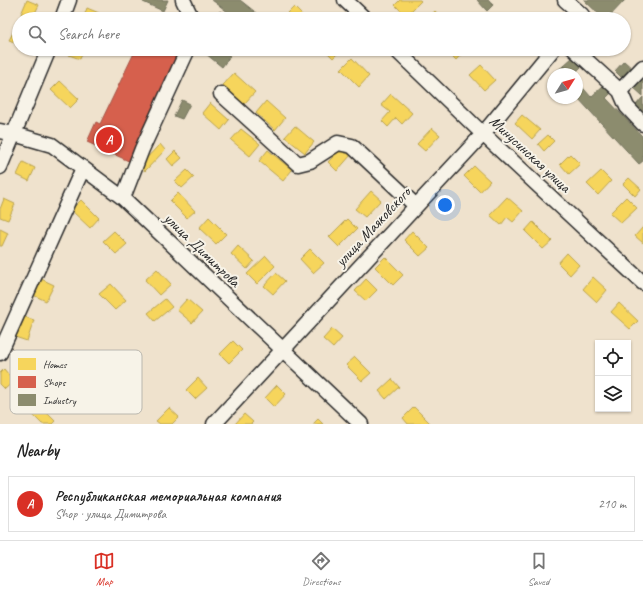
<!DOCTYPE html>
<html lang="en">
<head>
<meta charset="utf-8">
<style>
	:root { --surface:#fff; --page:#f6f6f6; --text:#222; --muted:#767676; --line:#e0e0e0; --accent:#d93025 }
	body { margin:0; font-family:Caveat,sans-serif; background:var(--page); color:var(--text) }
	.controls { position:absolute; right:12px; bottom:12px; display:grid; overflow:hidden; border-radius:0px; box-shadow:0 1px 3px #0004 }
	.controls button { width:36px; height:36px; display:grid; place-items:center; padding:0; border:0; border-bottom:1px solid var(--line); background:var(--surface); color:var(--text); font:20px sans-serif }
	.compass { position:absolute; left:547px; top:68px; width:36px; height:36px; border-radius:50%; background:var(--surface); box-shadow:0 1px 3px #0004; rotate:53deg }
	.you { position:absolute; left:445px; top:205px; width:14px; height:14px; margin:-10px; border:3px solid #fff; border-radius:50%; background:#1a73e8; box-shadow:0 0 0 6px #1a73e833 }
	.badge { display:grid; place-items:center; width:26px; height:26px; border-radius:50%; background:var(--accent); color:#fff; font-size:13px; font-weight:700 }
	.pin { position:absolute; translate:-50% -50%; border:2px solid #fff; box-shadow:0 1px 4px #0006 }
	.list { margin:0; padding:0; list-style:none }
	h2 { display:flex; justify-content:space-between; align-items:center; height:52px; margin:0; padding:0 16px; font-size:17px }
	h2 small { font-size:13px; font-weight:400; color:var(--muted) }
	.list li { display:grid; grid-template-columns:26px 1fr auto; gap:12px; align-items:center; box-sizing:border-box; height:56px; margin:0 8px 8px; padding:0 8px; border:1px solid var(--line); border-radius:0px }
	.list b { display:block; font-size:15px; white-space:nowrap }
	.list p { margin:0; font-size:13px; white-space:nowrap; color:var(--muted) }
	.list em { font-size:13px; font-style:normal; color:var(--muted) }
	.icon { flex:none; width:22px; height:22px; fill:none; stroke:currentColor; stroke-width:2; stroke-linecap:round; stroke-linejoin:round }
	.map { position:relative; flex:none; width:643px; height:424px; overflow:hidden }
	.search { position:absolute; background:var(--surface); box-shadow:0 1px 3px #0004; left:12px; right:12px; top:12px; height:44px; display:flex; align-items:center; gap:10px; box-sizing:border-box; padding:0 14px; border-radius:22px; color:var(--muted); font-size:15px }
	.sheet { height:116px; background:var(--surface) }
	nav { display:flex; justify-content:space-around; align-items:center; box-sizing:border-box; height:56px; border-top:1px solid var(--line); background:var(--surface); font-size:11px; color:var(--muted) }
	nav a { display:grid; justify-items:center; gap:2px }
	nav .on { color:var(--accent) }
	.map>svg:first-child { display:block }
	.homes { fill:#f6d55c; stroke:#b9a24d }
	.shops { fill:#d6604d; stroke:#a35043 }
	.industry { fill:#8c8c6e; stroke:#6f6f5a }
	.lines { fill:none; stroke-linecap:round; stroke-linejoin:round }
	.minor-casing { stroke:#2b2b2b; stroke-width:17 }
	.minor { stroke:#f7f3e8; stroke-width:14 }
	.labels { text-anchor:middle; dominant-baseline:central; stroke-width:4; stroke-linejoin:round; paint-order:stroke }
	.street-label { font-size:16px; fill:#2b2b2b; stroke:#f7f3e8 }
	.key { fill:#f7f3e8; stroke:#bab7af; stroke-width:1 }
	.key-label { font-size:11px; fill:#2b2b2b }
</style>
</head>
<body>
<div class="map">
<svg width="643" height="424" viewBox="0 0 643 424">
	<rect width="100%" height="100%" fill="#efe2cd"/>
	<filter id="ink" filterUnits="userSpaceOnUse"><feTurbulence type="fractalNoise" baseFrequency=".025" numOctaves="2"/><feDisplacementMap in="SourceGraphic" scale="8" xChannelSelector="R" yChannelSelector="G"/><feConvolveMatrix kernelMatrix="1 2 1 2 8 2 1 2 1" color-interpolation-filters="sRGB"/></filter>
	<g filter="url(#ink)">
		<path class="homes" d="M27 0 39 5 32 19 21 14Z
			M400 0H420L421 1 406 16 395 5Z
			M294 7 306 19H292L287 14Z
			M87 8 99 13 96 19H83Z
			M435 11 443 19H427Z
			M15 29 19 31V44L9 40Z
			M71 49H84L80 59 69 55Z
			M324 49H340L341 50 333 58Z
			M445 49H466L456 60Z
			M352 58 369 76 359 87 341 69Z
			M481 65 495 80 484 90 470 75Z
			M234 73 255 92 244 104 223 85Z
			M60 81 79 99 70 108 51 90Z
			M391 94 412 113 402 124 396 118 388 127 382 121 390 112 381 105Z
			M266 101 285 118 275 130 256 113Z
			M210 103 229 120 221 130 202 113Z
			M522 115 540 130 532 139 515 123Z
			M295 126 314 142 305 153 285 137Z
			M432 128 440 135 425 151 417 144Z
			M241 129 260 144 250 156 231 140Z
			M548 135 554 141 544 151 538 144Z
			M160 144 165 150 145 171 139 166Z
			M342 147 351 155 337 171 328 162Z
			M268 150 292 170 283 181 259 161Z
			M175 151 182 158 173 166 167 159Z
			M570 154 580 164 569 174 560 164Z
			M23 162 35 168 29 181 17 175Z
			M474 166 490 181 480 192 464 176Z
			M187 170 194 177 182 188 175 181Z
			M601 171 611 181 598 195 587 184Z
			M629 178 641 189 635 196 623 184Z
			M371 191 381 200 365 217 355 209Z
			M178 193 195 211 187 218 170 201Z
			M507 197 523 211 513 222 507 217 501 225 490 215Z
			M626 197 637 208 621 223 610 213Z
			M4 199 15 204 8 220 0 217V209Z
			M81 200 99 218 90 228 71 210Z
			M209 217 226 234 216 244 199 228Z
			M347 219 357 229 339 247 329 237Z
			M533 222 552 241 543 249 525 231Z
			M643 227V243L635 236Z
			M0 229 8 233 2 246H0Z
			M114 231 127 244 116 254 103 241Z
			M412 231 429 248 420 256 404 240Z
			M238 246 254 261 247 269 231 254Z
			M310 249 324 263 313 273 300 259Z
			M567 253 579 265 570 275 558 263Z
			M266 256 275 266 257 284 247 274Z
			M385 257 403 275 393 285 375 267Z
			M157 269 171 284 159 295 145 280Z
			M276 273 285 281 273 294 264 286Z
			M593 277 607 290 597 302 583 289Z
			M39 278 54 285 46 301 31 294Z
			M366 279 377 290 366 301 355 291Z
			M111 284 126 300 115 310 99 294Z
			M165 299 172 307 155 321 148 313Z
			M187 299 202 312 192 323 177 310Z
			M619 303 638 321 630 329 611 312Z
			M22 316 34 320 27 341 15 337Z
			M332 329 342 338 333 348 323 339Z
			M233 341 242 350 229 363 220 354Z
			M355 357 371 373 362 381 346 365Z
			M4 369 14 381 5 389 0 384V373Z
			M198 378 207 388 195 399 186 390Z
			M392 379 399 387 386 399 379 391Z
			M277 385 286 394 274 407 265 398Z
			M36 402 55 421 52 424H42L28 410Z
			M414 407 431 424H408L403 418Z
			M169 408 179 417 172 424H160L156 421Z
			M244 414 253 422 251 424H235Z
			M318 419 323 424H313Z"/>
		<path class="shops" d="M136 49H180L137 141 142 144 133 163 87 142 96 122 100 124Z"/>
		<path class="industry" d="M144 0H168L163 11 143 2Z
			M212 0H240L264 19H237Z
			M477 0H489L493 5 487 11Z
			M584 0H625L607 19H604Z
			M220 11 230 19H214Z
			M200 49H222L230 56 222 67Z
			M586 49H601L593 57Z
			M573 57 582 66 574 74H570L563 66Z
			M624 61 634 70 624 80 615 71Z
			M563 66 570 74H554Z
			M641 77 643 80V96L632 86Z
			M577 81 591 97 605 84 612 92 606 98 643 137V161L639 164 577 97Z
			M643 97V112L636 105Z
			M182 100 190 104 182 119 174 116Z"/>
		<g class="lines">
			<defs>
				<path id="minor" d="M183 0 192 19
					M345 0 365 19
					M565 0 582 15 578 19
					M62 19 69 0
					M395 49 483 134 643 283
					M574 49 620 91 627 107 643 124
					M620 91 643 67
					M221 94 298 164 310 161 338 143 352 146 416 206
					M0 131 14 134 52 145 123 198 361 424
					M0 167 49 49
					M123 198 142 149 188 49
					M0 353 83 168
					M214 424 483 134 553 49"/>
			</defs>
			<use href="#minor" class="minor-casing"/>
			<use href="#minor" class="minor"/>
		</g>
	</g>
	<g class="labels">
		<g class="street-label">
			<text transform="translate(530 154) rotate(43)">Минусинская улица</text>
			<text transform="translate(373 227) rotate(-47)">улица Маяковского</text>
			<text transform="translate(202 250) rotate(44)">улица Димитрова</text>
		</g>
	</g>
	<rect x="10" y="350" width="132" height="64" rx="6" class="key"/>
	<rect x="18" y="358" width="18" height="12" fill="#f6d55c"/>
	<rect x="18" y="376" width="18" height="12" fill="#d6604d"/>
	<rect x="18" y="394" width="18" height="12" fill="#8c8c6e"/>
	<g class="key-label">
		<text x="43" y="368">Homes</text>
		<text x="43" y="386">Shops</text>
		<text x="43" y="404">Industry</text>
	</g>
</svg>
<div class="controls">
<button><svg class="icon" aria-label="locate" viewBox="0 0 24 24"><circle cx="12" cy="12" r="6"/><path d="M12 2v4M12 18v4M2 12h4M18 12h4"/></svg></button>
<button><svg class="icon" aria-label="layers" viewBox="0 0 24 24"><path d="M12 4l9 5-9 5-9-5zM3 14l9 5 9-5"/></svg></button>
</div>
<svg class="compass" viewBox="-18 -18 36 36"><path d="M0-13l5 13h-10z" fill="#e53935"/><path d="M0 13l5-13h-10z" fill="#767676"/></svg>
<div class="you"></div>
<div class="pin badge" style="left:109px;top:140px">A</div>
<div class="search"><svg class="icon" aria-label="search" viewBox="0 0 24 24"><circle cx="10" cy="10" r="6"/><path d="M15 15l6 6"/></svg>Search here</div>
</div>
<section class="sheet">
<h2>Nearby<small></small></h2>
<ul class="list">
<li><span class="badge">A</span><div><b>Республиканская мемориальная компания</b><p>Shop · улица Димитрова</p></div><em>210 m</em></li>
</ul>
</section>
<nav>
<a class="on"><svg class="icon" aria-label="map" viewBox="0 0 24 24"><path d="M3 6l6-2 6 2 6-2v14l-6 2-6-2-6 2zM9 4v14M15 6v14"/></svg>Map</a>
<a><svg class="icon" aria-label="directions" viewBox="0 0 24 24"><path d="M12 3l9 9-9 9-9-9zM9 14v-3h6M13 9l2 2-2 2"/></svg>Directions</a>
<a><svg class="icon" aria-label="saved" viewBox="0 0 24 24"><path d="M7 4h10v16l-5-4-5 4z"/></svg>Saved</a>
</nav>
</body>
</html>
